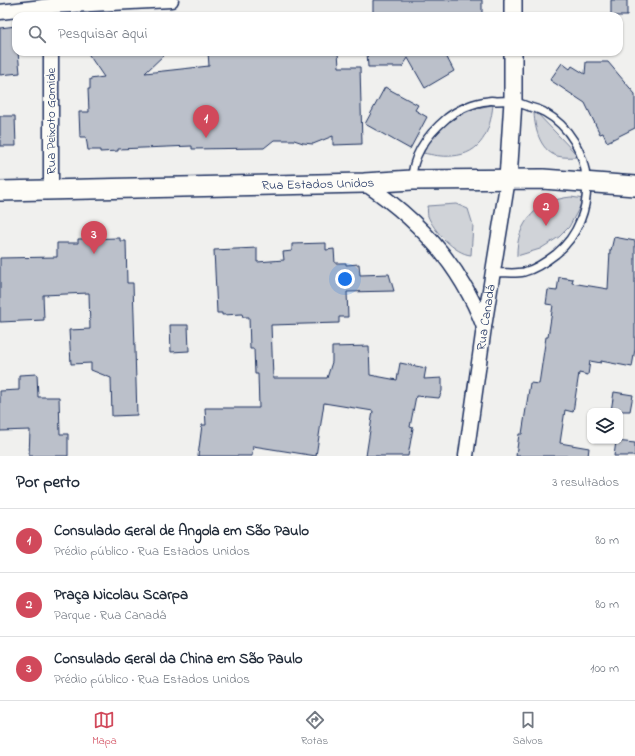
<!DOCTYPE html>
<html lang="pt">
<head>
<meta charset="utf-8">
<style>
	:root { --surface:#fff; --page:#f6f6f7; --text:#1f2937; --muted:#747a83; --line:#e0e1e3; --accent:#d1495b }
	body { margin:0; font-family:"Indie Flower",sans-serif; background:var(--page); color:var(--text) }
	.controls { position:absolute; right:12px; bottom:12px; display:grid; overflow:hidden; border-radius:8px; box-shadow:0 1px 3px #0004 }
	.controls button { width:36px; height:36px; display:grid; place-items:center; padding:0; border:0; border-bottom:1px solid var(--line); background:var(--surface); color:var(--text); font:20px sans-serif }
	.you { position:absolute; left:345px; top:279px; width:14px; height:14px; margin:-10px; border:3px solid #fff; border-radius:50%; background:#1a73e8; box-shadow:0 0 0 6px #1a73e833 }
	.badge { display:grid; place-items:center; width:26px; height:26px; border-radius:50%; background:var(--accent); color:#fff; font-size:13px; font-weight:700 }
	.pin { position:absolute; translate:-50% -33px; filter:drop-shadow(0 1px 2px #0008) }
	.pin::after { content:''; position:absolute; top:21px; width:14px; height:12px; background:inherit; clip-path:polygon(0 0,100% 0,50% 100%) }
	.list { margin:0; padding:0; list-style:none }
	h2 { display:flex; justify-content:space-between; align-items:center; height:52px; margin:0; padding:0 16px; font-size:17px }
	h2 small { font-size:13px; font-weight:400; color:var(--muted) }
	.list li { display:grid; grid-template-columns:26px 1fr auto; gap:12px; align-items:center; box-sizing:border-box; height:64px; padding:0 16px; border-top:1px solid var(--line) }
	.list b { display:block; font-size:15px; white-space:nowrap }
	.list p { margin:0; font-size:13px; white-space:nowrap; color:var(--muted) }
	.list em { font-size:13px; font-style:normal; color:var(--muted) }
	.icon { flex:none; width:22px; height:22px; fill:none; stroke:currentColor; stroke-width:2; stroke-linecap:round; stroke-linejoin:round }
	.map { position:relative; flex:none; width:635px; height:456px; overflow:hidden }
	.search { position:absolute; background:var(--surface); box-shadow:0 1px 3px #0004; left:12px; right:12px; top:12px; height:44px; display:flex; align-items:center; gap:10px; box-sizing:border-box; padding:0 14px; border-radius:12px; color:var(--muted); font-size:15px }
	.sheet { height:244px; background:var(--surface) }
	nav { display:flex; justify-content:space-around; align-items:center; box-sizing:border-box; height:56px; border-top:1px solid var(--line); background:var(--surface); font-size:11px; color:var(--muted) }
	nav a { display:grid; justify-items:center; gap:2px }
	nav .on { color:var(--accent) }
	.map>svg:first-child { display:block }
	.green { fill:#d0d3d8; stroke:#76819b }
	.building { fill:#bbc0ca; stroke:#1b2f5e }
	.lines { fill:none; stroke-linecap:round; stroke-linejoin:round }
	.service-casing { stroke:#1b2f5e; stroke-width:10 }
	.minor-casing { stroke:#1b2f5e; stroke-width:17 }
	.tertiary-casing { stroke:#1b2f5e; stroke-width:20 }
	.secondary-casing { stroke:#1b2f5e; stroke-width:22 }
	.service { stroke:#fdfcf7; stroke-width:7 }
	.minor { stroke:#fdfcf7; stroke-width:14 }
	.tertiary { stroke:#fdfcf7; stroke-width:17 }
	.secondary { stroke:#fdfcf7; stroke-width:19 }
	.labels { text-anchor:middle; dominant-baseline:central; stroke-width:3; stroke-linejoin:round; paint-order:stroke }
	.street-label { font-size:13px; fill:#1b2f5e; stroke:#fdfcf7 }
</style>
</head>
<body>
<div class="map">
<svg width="635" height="456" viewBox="0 0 635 456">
	<rect width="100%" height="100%" fill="#f0f0ee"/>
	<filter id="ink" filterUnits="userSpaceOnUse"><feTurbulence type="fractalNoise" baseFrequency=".025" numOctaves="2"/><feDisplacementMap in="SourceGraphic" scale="8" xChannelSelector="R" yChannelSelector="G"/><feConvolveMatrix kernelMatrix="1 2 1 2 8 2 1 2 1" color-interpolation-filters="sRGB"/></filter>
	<g filter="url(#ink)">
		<path class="green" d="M493 105C490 131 482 154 452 156 442 157 433 155 423 153 436 125 463 109 493 105Z
			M534 110 579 157C572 157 564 158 557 156 539 150 534 126 534 110Z
			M571 197 584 199 569 227 559 237 540 249 517 256C516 222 538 200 571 197Z
			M456 204 468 209 473 225 471 255C455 254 433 230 428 216 427 213 428 209 427 206Z"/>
		<path class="building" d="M373 0H482V16H373Z
			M611 0H627V16H611Z
			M16 26V52H18L20 73 0 75V28Z
			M87 52H167L145 73 209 66 208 52H338L339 67H360L362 144 333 145V136L313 144 303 143 294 140H274L264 148 192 149V146L118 149V151L100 152V150H88L86 137H80L79 112H89L88 89H90V79L104 77Z
			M367 52H444L454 71 425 88 408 58 402 67H368Z
			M586 62H608L635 94V128L607 142 603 133 600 134 585 103 550 80 562 63 570 69 572 66 585 74Z
			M385 87 418 105 415 110 427 117 410 149 365 124Z
			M0 116H15L16 146H0Z
			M614 237 635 241V349L632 367 601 361V363L590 361 588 375 579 373 573 412 565 410 560 443 589 448 588 456H516L519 434H522L530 383 539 384 546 337H548L553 305 546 304 548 290 557 291 559 277 573 279 572 283 608 289 610 250H611Z
			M120 238V241H126L127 283H133L137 415 112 416 111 378 91 370V363L71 364 69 330 90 329 89 293 43 295 44 320 0 322V258L57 257V243H78V239Z
			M326 243V250L334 249 335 263H346V265L359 264 360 275 389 274 394 291 347 292 348 317H339V323L271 325 273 378H327L332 362V347L369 346 370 375 397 380 400 363 426 368 424 379 442 378V391L439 398 416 396 410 427 413 428 408 456H366L373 411 324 403 316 456 253 446 252 456H198L202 425H206L205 408H259L258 374H255L254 349H250L249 317H243L242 314 222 315V313H217L214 250 257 248V262L284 260 283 252 292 251V244Z
			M170 325H188L189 351 171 352Z
			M37 374 38 397H59L60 434H68V456H29L30 430 0 431V391L19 390V375Z
			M614 392 633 395 630 411H611Z
			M616 441 635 443V456H614Z"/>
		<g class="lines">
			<defs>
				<path id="service" d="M412 180C412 155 428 134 447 118 457 110 474 102 488 101 491 100 494 101 497 101 512 100 516 102 530 107 534 108 540 110 544 112 596 141 601 217 556 254 547 261 536 269 524 272 515 274 503 272 494 273"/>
				<g id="minor">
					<path d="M0 12 51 6 171 0"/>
					<path d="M364 183C417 218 461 266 484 327"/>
					<path d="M51 190V52"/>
					<path id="s1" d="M466 456 484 327 508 179"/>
				</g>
				<path id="tertiary" d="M513 0V16
					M508 179 513 101V52"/>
				<g id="secondary">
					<path id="s2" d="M0 191 364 183 412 180 543 179 635 186"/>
				</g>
			</defs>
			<use href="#service" class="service-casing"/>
			<use href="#minor" class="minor-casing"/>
			<use href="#tertiary" class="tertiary-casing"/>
			<use href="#secondary" class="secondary-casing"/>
			<use href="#service" class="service"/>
			<use href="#minor" class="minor"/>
			<use href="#tertiary" class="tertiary"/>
			<use href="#secondary" class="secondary"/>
		</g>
	</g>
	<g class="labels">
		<g class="street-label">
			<text transform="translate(51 121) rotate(-90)">Rua Peixoto Gomide</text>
			<text stroke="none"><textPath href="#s2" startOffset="318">Rua Estados Unidos</textPath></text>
			<text stroke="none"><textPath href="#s1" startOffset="140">Rua Canadá</textPath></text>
		</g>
	</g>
</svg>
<div class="controls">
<button><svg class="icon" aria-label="layers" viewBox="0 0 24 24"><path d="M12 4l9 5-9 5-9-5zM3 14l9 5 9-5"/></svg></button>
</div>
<div class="you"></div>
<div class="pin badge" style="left:206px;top:138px">1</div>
<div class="pin badge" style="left:546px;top:226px">2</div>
<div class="pin badge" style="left:94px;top:254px">3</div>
<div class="search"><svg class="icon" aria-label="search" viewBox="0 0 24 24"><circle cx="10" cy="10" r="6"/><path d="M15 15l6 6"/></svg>Pesquisar aqui</div>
</div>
<section class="sheet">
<h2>Por perto<small>3 resultados</small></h2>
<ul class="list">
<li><span class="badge">1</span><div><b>Consulado Geral de Angola em São Paulo</b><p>Prédio público · Rua Estados Unidos</p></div><em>80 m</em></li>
<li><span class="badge">2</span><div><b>Praça Nicolau Scarpa</b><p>Parque · Rua Canadá</p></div><em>80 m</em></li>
<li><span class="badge">3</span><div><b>Consulado Geral da China em São Paulo</b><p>Prédio público · Rua Estados Unidos</p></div><em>100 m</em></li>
</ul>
</section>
<nav>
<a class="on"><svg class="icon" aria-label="map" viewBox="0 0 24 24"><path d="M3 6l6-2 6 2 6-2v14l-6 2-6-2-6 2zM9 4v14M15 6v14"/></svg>Mapa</a>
<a><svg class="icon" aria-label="directions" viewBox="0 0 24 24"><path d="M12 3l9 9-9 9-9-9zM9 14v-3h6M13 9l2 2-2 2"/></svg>Rotas</a>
<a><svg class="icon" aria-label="saved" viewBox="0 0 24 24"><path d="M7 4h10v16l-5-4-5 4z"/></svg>Salvos</a>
</nav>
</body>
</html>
